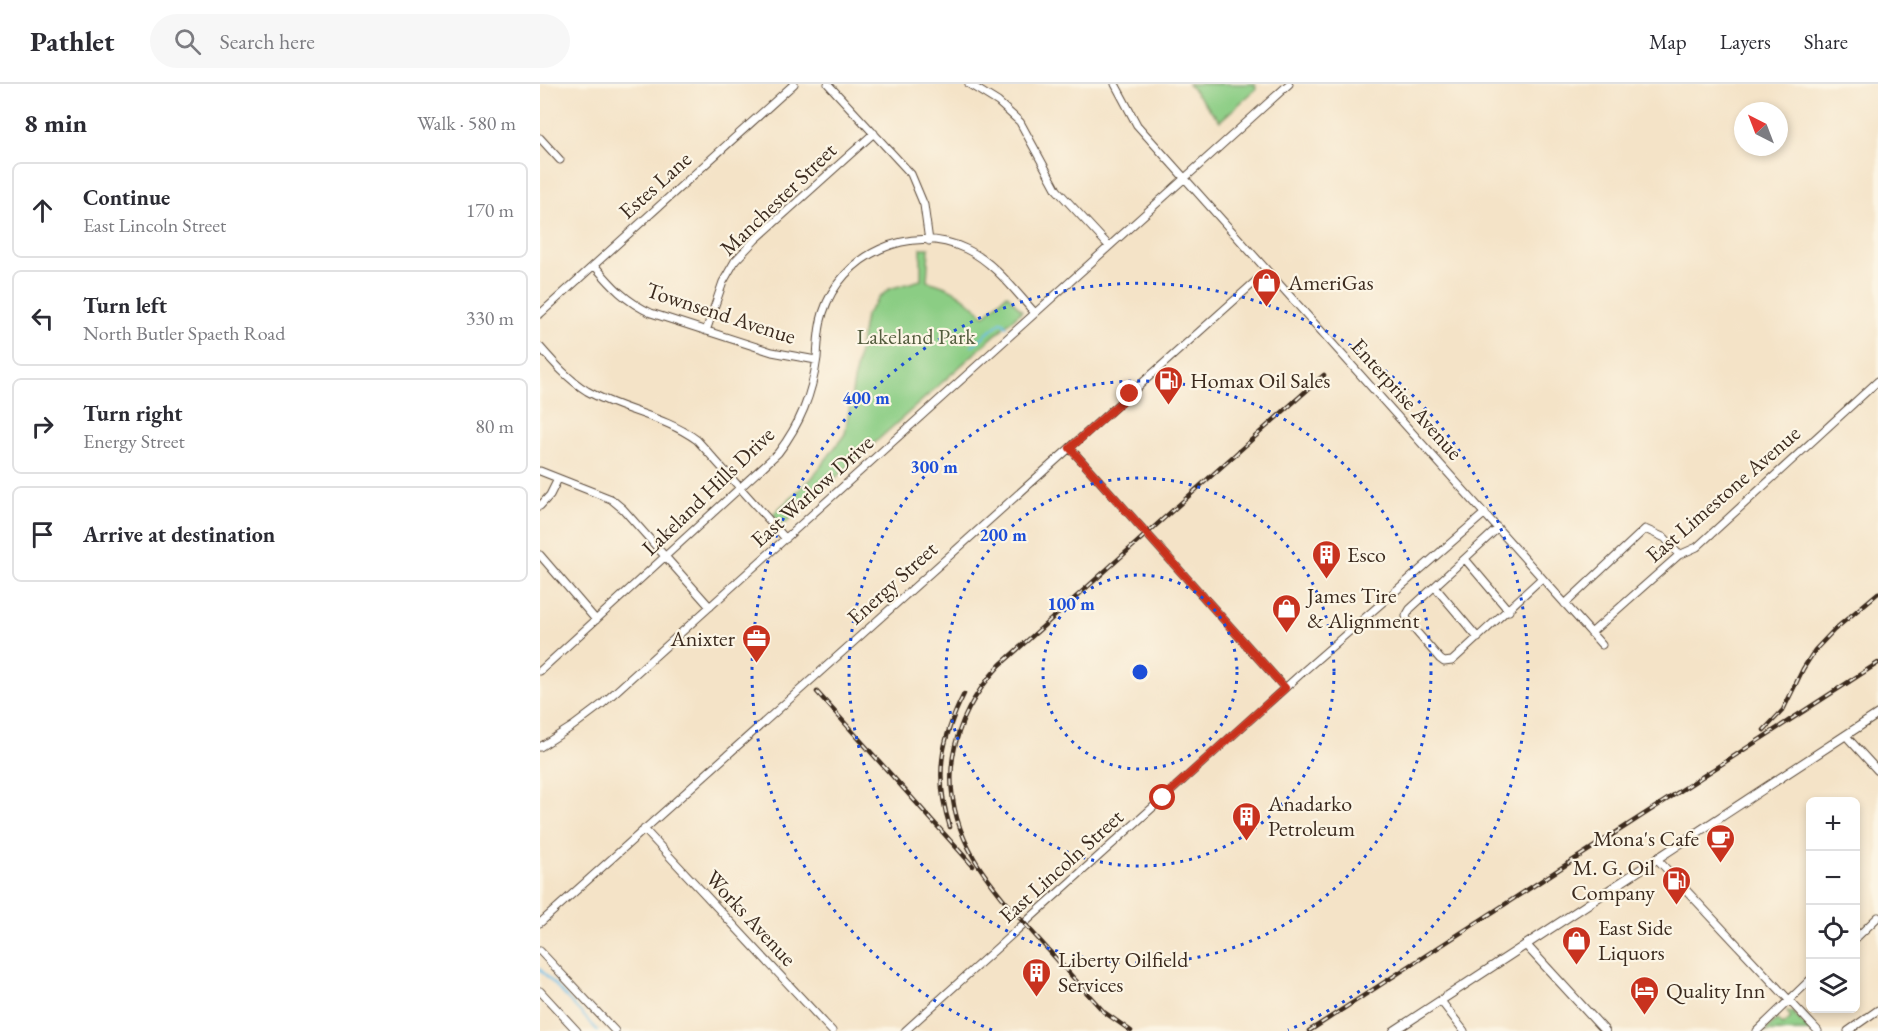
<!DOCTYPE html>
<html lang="en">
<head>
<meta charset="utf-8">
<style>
	:root { --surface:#fff; --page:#f7f7f7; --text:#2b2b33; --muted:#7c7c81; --line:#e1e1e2 }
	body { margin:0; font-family:"EB Garamond",serif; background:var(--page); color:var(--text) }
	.controls { position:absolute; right:18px; bottom:18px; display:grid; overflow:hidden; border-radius:9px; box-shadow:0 3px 9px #0003 }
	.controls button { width:54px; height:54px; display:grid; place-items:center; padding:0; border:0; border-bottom:2px solid var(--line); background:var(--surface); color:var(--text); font:30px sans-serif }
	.compass { position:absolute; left:1194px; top:18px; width:54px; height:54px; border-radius:50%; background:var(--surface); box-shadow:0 3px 9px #0003; rotate:318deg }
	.stop { position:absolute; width:18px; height:18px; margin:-14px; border:4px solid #c8321e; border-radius:50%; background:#fff }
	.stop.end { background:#c8321e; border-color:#fff; box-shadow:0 2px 6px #0008 }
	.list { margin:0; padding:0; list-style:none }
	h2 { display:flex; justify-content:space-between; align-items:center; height:78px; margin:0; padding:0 24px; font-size:26px }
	h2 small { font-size:20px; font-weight:400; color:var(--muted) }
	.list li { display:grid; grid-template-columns:39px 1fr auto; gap:18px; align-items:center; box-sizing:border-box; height:96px; margin:0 12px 12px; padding:0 12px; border:2px solid var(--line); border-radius:9px }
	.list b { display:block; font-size:22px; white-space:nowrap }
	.list p { margin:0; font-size:20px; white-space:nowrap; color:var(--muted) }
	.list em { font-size:20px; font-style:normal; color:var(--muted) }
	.icon { flex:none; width:33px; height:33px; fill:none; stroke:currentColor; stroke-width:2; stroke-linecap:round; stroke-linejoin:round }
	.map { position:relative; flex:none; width:1338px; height:947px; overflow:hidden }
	header { display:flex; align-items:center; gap:36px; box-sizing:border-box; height:84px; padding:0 30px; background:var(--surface); border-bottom:2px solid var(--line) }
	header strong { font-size:28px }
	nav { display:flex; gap:33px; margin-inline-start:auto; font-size:21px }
	.search { width:420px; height:54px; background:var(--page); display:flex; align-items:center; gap:15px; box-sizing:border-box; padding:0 21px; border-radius:33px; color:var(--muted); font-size:22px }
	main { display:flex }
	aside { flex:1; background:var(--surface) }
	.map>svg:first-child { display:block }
	.green { fill:#8bcd84; stroke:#637c51; stroke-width:1.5 }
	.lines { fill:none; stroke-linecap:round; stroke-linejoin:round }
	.stream { stroke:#6fbfea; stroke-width:2 }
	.minor-casing { stroke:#574637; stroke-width:9 }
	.major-casing { stroke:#574637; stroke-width:10 }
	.minor { stroke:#fff; stroke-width:7 }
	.major { stroke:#fff; stroke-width:8 }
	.rail-casing { stroke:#3b2a1e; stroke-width:4.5 }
	.rail { stroke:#fcf5e5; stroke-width:2; stroke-dasharray:7; stroke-linecap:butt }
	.route { stroke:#c8321e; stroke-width:8 }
	.ring { fill:none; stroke:#1d4ed8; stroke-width:3; stroke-dasharray:3 6 }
	.labels { text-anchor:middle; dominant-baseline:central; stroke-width:4.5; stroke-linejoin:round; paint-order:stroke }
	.street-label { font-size:22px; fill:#3b2a1e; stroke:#fcf5e5 }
	.poi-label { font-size:22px; fill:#3b2a1e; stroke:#fcf5e5; text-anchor:start }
	.park-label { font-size:22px; fill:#535b3d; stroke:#fcf5e5 }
	.centre { fill:#1d4ed8; stroke:#fcf5e5; stroke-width:3 }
	.ring-label { font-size:18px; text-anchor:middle; font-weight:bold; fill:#1d4ed8; stroke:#fcf5e5; stroke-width:4.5; stroke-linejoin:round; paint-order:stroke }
</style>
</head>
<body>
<header>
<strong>Pathlet</strong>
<div class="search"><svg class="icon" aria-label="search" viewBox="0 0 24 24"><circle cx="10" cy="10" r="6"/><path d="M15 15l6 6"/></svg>Search here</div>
<nav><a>Map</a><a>Layers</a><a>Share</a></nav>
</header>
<main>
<aside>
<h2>8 min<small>Walk · 580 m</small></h2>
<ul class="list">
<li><svg class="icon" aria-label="ahead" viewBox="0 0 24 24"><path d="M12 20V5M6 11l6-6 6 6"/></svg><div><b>Continue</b><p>East Lincoln Street</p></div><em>170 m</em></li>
<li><svg class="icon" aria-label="left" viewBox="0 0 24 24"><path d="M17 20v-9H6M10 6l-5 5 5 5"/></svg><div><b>Turn left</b><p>North Butler Spaeth Road</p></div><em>330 m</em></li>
<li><svg class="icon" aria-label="right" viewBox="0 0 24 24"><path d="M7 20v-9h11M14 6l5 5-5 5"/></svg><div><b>Turn right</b><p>Energy Street</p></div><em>80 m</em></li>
<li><svg class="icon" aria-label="arrive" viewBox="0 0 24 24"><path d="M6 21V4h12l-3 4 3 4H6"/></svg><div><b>Arrive at destination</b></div></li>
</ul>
</aside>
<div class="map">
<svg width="1338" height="947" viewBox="0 0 1338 947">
	<rect width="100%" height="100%" fill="#fcf5e5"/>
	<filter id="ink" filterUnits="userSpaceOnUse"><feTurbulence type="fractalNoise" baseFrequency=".0167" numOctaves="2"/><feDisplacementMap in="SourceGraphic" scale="12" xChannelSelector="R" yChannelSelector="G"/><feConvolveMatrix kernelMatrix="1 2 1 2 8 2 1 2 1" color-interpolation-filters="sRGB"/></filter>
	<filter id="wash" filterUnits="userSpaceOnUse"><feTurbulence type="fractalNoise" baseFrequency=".008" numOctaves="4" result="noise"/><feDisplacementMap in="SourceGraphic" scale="24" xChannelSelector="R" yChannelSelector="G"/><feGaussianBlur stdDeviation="1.35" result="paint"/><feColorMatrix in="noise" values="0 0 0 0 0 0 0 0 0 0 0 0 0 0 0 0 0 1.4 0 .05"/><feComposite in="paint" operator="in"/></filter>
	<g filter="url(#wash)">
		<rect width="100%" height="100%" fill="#f4e3c7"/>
		<path class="green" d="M648 0H715L716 5 680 37Z
			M381 164H389L387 197C415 204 424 212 444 232L467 210 482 227 245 439H240L233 430 272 394 305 350 325 232 338 215 349 205 381 196Z
			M1247 927 1252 928 1270 947H1225L1237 935 1243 941 1251 934Z"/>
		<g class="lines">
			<path class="stream" d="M432 262 462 237 467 243
				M0 885 58 947"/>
		</g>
	</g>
	<g filter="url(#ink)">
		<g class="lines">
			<defs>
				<path id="minor" d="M288 0 371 90 384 121 389 157
					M429 0 458 18 480 38 517 106 569 162
					M575 0 597 41 1062 561
					M0 54 20 76
					M54 181C72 202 85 217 111 229L232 268 276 276
					M0 230 254 0
					M166 247 183 198 195 177 215 156 334 49
					M0 263C14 279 29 296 47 307 82 327 125 332 157 356L246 455
					M530 364 745 604
					M0 387 71 415 83 425 170 523
					M0 422 10 411 18 395
					M958 444 870 525 866 532 868 538 900 575 904 578 912 577 1002 494
					M0 471 56 536
					M925 475 969 527
					M895 503 938 554
					M1025 520 1105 445 1125 454 1139 471
					M1051 549 1139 471 1157 463 1338 297
					M0 587 238 369C260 340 272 311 277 274 278 259 278 244 283 229 301 171 370 138 426 165 454 178 475 207 495 229
					M1306 652 1338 687
					M0 663 33 642 61 621 749 0
					M104 745 292 947
					M1118 776 1278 947
					M0 839 727 187
					M1316 854 1338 833
					M0 867 75 947
					M0 907 37 947
					M901 917 924 947
					M365 947 765 586 945 429
					M1217 947 1270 896
					M1308 947 1338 926"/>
				<path id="major" d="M986 861 1065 947
					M854 947 1338 630"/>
			</defs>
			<use href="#minor" class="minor-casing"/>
			<use href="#major" class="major-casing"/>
			<use href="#minor" class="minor"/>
			<use href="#major" class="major"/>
			<defs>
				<path id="rail" d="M277 608 433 782
					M1224 646 1243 626 1263 585 1275 566 1294 546 1338 509
					M410 743C394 693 401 655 424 610
					M467 820 564 928 591 947
					M472 826C459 809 444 792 434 774 395 706 408 637 460 581L784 291
					M769 947 1338 579"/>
			</defs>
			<use href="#rail" class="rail-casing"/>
			<use href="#rail" class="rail"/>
		</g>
	</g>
	<g class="lines" filter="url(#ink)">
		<path class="route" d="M590 310 530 364 745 604 623 714"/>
	</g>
	<g class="ring">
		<circle cx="600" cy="588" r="97"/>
		<circle cx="600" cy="588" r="194"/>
		<circle cx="600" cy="588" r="291"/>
		<path d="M452 946A388 388 0 1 1 748 946"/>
	</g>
	<defs>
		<symbol id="shop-pin" viewBox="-11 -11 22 30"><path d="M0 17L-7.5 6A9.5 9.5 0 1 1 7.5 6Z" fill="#c8321e" stroke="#fcf5e5"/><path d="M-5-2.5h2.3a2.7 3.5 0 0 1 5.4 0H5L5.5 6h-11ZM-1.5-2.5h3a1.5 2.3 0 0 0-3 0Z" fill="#fff"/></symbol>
		<symbol id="fuel-pin" viewBox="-11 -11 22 30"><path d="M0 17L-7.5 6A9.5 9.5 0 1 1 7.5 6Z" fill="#c8321e" stroke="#fcf5e5"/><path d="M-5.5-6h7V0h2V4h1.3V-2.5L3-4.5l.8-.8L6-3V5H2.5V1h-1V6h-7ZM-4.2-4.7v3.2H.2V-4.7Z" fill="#fff"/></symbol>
		<symbol id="building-pin" viewBox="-11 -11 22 30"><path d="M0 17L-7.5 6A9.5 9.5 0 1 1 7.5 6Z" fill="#c8321e" stroke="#fcf5e5"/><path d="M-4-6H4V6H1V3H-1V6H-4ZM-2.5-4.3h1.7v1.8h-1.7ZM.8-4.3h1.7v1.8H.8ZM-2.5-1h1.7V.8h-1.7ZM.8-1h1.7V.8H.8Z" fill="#fff"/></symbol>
		<symbol id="office-pin" viewBox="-11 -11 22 30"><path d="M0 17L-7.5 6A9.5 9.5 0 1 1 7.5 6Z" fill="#c8321e" stroke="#fcf5e5"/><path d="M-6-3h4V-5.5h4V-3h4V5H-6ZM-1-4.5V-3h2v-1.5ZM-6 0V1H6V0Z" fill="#fff"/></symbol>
		<symbol id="cafe-pin" viewBox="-11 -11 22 30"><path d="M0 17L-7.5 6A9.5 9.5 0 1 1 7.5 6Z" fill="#c8321e" stroke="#fcf5e5"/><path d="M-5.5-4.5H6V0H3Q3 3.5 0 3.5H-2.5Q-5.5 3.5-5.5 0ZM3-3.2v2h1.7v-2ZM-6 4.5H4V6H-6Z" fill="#fff"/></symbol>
		<symbol id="hotel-pin" viewBox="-11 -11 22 30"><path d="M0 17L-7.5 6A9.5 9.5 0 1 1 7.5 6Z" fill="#c8321e" stroke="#fcf5e5"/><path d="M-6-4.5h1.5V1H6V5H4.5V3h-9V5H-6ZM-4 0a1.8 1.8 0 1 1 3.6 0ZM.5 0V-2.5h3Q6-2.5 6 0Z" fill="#fff"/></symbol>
	</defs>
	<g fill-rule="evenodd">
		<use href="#shop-pin" x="710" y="182" width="33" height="45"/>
		<use href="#fuel-pin" x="612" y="280" width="33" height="45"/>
		<use href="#building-pin" x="770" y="454" width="33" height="45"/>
		<use href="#shop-pin" x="730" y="508" width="33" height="45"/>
		<use href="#office-pin" x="200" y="538" width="33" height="45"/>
		<use href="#building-pin" x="690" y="716" width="33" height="45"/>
		<use href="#cafe-pin" x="1164" y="738" width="33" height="45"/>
		<use href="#fuel-pin" x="1120" y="780" width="33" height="45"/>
		<use href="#shop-pin" x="1020" y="840" width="33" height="45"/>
		<use href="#building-pin" x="480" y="872" width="33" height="45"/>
		<use href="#hotel-pin" x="1088" y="890" width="33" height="45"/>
	</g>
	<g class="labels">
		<g class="street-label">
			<text transform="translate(115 101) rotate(-42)">Estes Lane</text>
			<text transform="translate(238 115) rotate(-44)">Manchester Street</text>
			<text transform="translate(181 229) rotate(18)">Townsend Avenue</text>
			<text transform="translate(867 315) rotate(48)">Enterprise Avenue</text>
			<text transform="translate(168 407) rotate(-44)">Lakeland Hills Drive</text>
			<text transform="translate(272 407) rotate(-42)">East Warlow Drive</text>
			<text transform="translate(1183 410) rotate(-41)">East Limestone Avenue</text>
			<text transform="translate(352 499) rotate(-42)">Energy Street</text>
			<text transform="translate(521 782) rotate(-42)">East Lincoln Street</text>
			<text transform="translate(211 834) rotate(47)">Works Avenue</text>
		</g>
		<g class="poi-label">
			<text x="748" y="198">AmeriGas</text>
			<text x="650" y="296">Homax Oil Sales</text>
			<text x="807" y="470">Esco</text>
			<text x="767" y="511">James Tire<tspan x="767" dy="25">&amp; Alignment</tspan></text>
			<text x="195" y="554" text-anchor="end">Anixter</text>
			<text x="728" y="719">Anadarko<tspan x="728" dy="25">Petroleum</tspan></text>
			<text x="1159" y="754" text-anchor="end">Mona's Cafe</text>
			<text x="1115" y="783" text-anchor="end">M. G. Oil<tspan x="1115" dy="25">Company</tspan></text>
			<text x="1058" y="843">East Side<tspan x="1058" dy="25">Liquors</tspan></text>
			<text x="518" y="875">Liberty Oilfield<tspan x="518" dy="25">Services</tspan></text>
			<text x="1126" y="906">Quality Inn</text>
		</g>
		<g class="park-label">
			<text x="376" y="252">Lakeland Park</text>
		</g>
	</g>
	<circle cx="600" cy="588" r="9" class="centre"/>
	<g class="ring-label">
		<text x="326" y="320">400 m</text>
		<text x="394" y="389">300 m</text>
		<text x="463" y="457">200 m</text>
		<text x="531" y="526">100 m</text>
	</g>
</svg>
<div class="controls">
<button>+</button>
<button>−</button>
<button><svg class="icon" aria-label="locate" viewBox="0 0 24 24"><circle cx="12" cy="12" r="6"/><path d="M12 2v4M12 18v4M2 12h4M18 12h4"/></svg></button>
<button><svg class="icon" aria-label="layers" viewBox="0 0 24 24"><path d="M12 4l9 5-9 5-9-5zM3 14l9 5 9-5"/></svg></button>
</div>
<svg class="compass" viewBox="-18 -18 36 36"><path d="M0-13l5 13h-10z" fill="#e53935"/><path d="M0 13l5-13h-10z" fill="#7c7c81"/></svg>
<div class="stop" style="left:623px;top:714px"></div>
<div class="stop end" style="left:590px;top:310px"></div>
</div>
</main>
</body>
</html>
